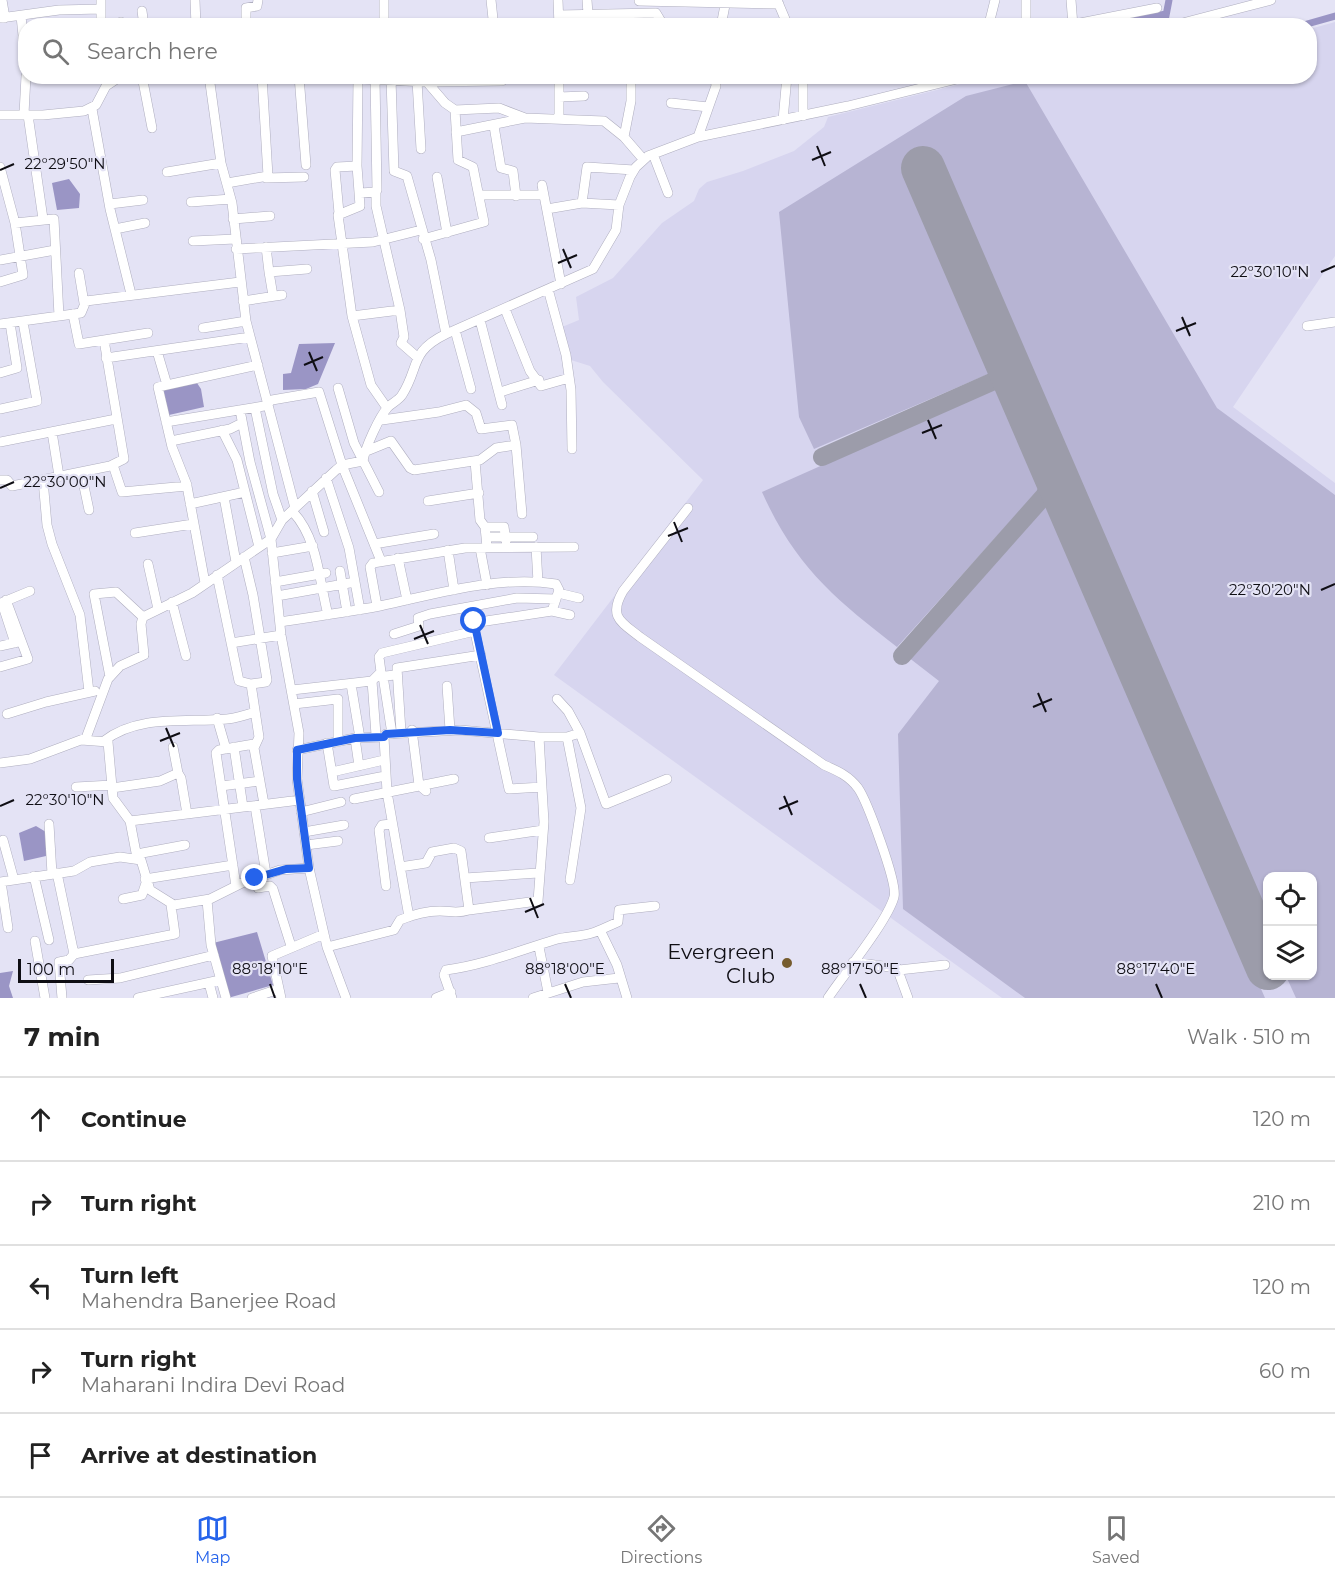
<!DOCTYPE html>
<html lang="en">
<head>
<meta charset="utf-8">
<style>
	:root { --surface:#fff; --page:#f2f2f2; --text:#222; --muted:#767676; --line:#e0e0e0; --accent:#2563eb }
	body { margin:0; font-family:Montserrat,sans-serif; background:var(--page); color:var(--text) }
	.controls { position:absolute; right:18px; bottom:18px; display:grid; overflow:hidden; border-radius:12px; box-shadow:0 2px 4px #0004 }
	.controls button { width:54px; height:54px; display:grid; place-items:center; padding:0; border:0; border-bottom:2px solid var(--line); background:var(--surface); color:var(--text); font:30px sans-serif }
	.scale { position:absolute; left:18px; bottom:15px; width:96px; box-sizing:border-box; padding-left:6px; border:3px solid #0f0e14; border-top:0; font-size:16px; line-height:21px; white-space:nowrap; color:#0f0e14; -webkit-text-stroke:4px #e4e3f5; paint-order:stroke }
	.stop { position:absolute; width:18px; height:18px; margin:-14px; border:4px solid #2563eb; border-radius:50%; background:#fff }
	.stop.end { background:#2563eb; border-color:#fff; box-shadow:0 2px 6px #0008 }
	.list { margin:0; padding:0; list-style:none }
	h2 { display:flex; justify-content:space-between; align-items:center; height:78px; margin:0; padding:0 24px; font-size:26px }
	h2 small { font-size:20px; font-weight:400; color:var(--muted) }
	.list li { display:grid; grid-template-columns:39px 1fr auto; gap:18px; align-items:center; box-sizing:border-box; height:84px; padding:0 24px; border-top:2px solid var(--line) }
	.list b { display:block; font-size:22px; white-space:nowrap }
	.list p { margin:0; font-size:20px; white-space:nowrap; color:var(--muted) }
	.list em { font-size:20px; font-style:normal; color:var(--muted) }
	.icon { flex:none; width:33px; height:33px; fill:none; stroke:currentColor; stroke-width:2; stroke-linecap:round; stroke-linejoin:round }
	.map { position:relative; flex:none; width:1335px; height:998px; overflow:hidden }
	.search { position:absolute; background:var(--surface); box-shadow:0 2px 4px #0004; left:18px; right:18px; top:18px; height:66px; display:flex; align-items:center; gap:15px; box-sizing:border-box; padding:0 21px; border-radius:24px; color:var(--muted); font-size:22px }
	.sheet { height:498px; background:var(--surface) }
	nav { display:flex; justify-content:space-around; align-items:center; box-sizing:border-box; height:84px; border-top:2px solid var(--line); background:var(--surface); font-size:16px; color:var(--muted) }
	nav a { display:grid; justify-items:center; gap:3px }
	nav .on { color:var(--accent) }
	.map>svg:first-child { display:block }
	.built { fill:#d7d5ef; fill-rule:evenodd }
	.green { fill:#b7b4d3 }
	.water { fill:#9a95c5 }
	.lines { fill:none; stroke-linecap:round; stroke-linejoin:round }
	.canal { stroke:#9a95c5; stroke-width:7 }
	.taxiway { stroke:#9c9caa; stroke-width:18 }
	.runway { stroke:#9c9caa; stroke-width:44 }
	.minor-casing { stroke:#afaebf; stroke-width:10 }
	.minor { stroke:#fff; stroke-width:9 }
	.route { stroke:#2563eb; stroke-width:8 }
	.ticks { fill:none; stroke:#0f0e14; stroke-width:2 }
	.poi-dot { fill:#765c2e; stroke:#e4e3f5; stroke-width:2 }
	.labels { text-anchor:middle; dominant-baseline:central; stroke-width:4.5; stroke-linejoin:round; paint-order:stroke }
	.poi-label { font-size:21px; fill:#0f0e14; stroke:#e4e3f5; text-anchor:end }
	.ticks-label { font-size:15px; text-anchor:middle; fill:#0f0e14; stroke:#e4e3f5; stroke-width:4.5; stroke-linejoin:round; paint-order:stroke }
</style>
</head>
<body>
<div class="map">
<svg width="1335" height="998" viewBox="0 0 1335 998">
	<rect width="100%" height="100%" fill="#e4e3f5"/>
	<path class="built" d="M1335 22V256L1233 407 1335 483V998H1002L554 675 703 480 603 382 590 366 571 360 562 327 579 320 576 297 613 278 662 223 694 201 699 189 707 182 743 171 794 151 824 127 828 117 989 77 1310 76V29ZM1268 876H1312V975H1268Z"/>
	<path class="green" d="M1025 81 1217 408 1335 495V998H1296L1286 976 1312 975V876H1268L1267 933 931 163 907 174 993 372 814 449 799 417 779 212 966 96Z
		M1000 386 1043 485 897 647C835 599 795 566 762 492Z
		M1050 502 1265 998H1025L903 909 898 734 939 681 908 657Z"/>
	<path class="water" d="M69 179 80 194 79 208 57 210 52 183Z
		M335 343 318 384 306 389 283 390V374L291 373 299 344Z
		M197 383 201 389 204 407 169 415 163 389Z
		M36 826 46 832V856L24 861 19 833Z
		M257 932 273 985 228 998 213 943Z
		M13 971 9 986 13 998H0V973Z"/>
	<g class="lines">
		<path class="canal" d="M1103 26 1166 14
			M1164 26 1169 0
			M1300 26 1335 16"/>
		<path class="taxiway" d="M822 457 1012 373
			M1044 496 1052 482 1053 468
			M902 656 1044 496H1065"/>
		<path class="runway" d="M923 168 1268 968"/>
		<defs>
			<path id="minor" d="M2 0 5 18
				M101 0V26
				M195 0 196 26
				M384 0V26
				M491 0 493 19
				M558 0 559 26
				M587 0 588 14
				M777 0 788 26
				M1071 0 1073 26
				M639 1 779 4
				M142 11 144 26
				M559 15 656 13 662 23H696V26
				M21 16 26 65
				M0 18 59 10 101 9
				M990 20 995 0
				M121 22V26
				M246 26V8L257 6 258 0
				M721 26 726 0
				M1026 26V0
				M1065 26 1157 8
				M1171 26 1271 0
				M142 76 152 128
				M209 76 221 163 232 203 246 321 295 508
				M299 76 306 165
				M301 76 427 82 445 103 455 110 499 108 525 118 604 121 624 137 643 159
				M358 79 357 166 360 206 338 215 352 316 371 385 387 408
				M391 79 394 171 407 176 431 260 446 334
				M417 81 421 149
				M427 82 502 81
				M559 97 584 96
				M671 103 708 107
				M92 109 110 209 131 294
				M24 114 26 76
				M0 115H43L84 111 96 105 106 86 121 76
				M28 115 43 219
				M803 116V76
				M559 118V76
				M783 120 787 76
				M494 126 501 168 513 171 516 196
				M456 132 525 118
				M624 137 631 101V76
				M698 137 716 86 715 76
				M653 154 668 193
				M0 167 15 223 54 219 59 316
				M167 172 221 163
				M437 177 447 233
				M266 178 304 177
				M227 183 268 176 262 76
				M542 185 561 284
				M360 193 376 192 377 190 375 79
				M480 195H544
				M191 202 231 199
				M582 203 587 167 634 170
				M110 204 143 200
				M547 209 582 203 619 205
				M339 213 335 170 337 167 357 166
				M233 219 270 216
				M115 229 145 223
				M423 239 484 222 473 167 458 160 455 110
				M193 241 235 239
				M266 247 269 272
				M236 249 373 242 421 230
				M0 260 55 250
				M79 273 84 303
				M0 282 23 275 15 223
				M548 289 566 355 571 390 572 449
				M273 296 269 272 307 269
				M243 301 282 295
				M505 309 530 371 541 386 569 378
				M400 310 404 337 401 343 417 357
				M73 314 79 344 148 333
				M352 316 400 310 376 206V192
				M480 320 502 405
				M0 324 81 313 86 301 240 282
				M1307 326 1335 322
				M203 328 246 321
				M455 330 471 389
				M157 351 167 385
				M106 358 250 337
				M0 373 17 368 10 323
				M338 388 354 443 379 492
				M500 392 539 380
				M255 408 273 494 282 520
				M0 409 37 401 23 322
				M240 410 250 462 271 539 281 635 299 733 297 779 309 868 327 947 346 998
				M166 422 264 406 272 400 319 392 342 465 381 561
				M222 430 237 460 259 547
				M52 432 59 476
				M171 441 230 429 242 423
				M0 442 116 419
				M516 445 522 514
				M364 452 391 441 410 468 414 470 480 460 496 448 516 445 512 425 481 429 476 413 466 405 439 412 382 420
				M475 461 480 520 485 527 487 547
				M113 465 122 492 187 486 205 583
				M81 472 89 510
				M326 478 349 548 360 610
				M0 480H7L12 486 110 466 124 459 104 340
				M43 480 47 525 52 544 80 615 89 692
				M187 485 172 447 158 387 258 365
				M312 491 324 532
				M224 497 236 562
				M428 501 479 493
				M190 504 245 492
				M688 508 623 591C608 617 621 622 640 637L824 765C838 771 849 776 858 788 867 801 898 884 894 897 887 922 844 974 828 998
				M293 512C318 539 319 580 328 615
				M485 527H504L506 541
				M135 533 193 524
				M486 537H533
				M374 544 434 534
				M536 547 538 582
				M480 548 487 585
				M448 550 454 590
				M272 553 313 546
				M244 557 253 595 267 680 266 682 251 684
				M398 558 407 600
				M148 564 158 609
				M340 571 347 612
				M217 575 239 681 251 684 259 737 254 748 264 804
				M275 582 326 573
				M558 593 579 598
				M277 596 355 582
				M172 602 186 656
				M1 603 30 591
				M2 603 15 643
				M377 606 370 567 373 563 465 548 574 547
				M280 622C313 617 347 612 380 606 437 594 498 575 556 584L559 590 552 611
				M394 634 419 626 418 618 430 614 517 598 556 599
				M231 643 281 635
				M0 646 18 642
				M0 667 28 659 6 600
				M383 676 392 734
				M110 677 94 594 116 592 143 617
				M376 677 381 672 379 657 382 653 475 631
				M372 681 376 735
				M351 684 360 738
				M447 686 450 730
				M292 690 372 681 376 677 395 675
				M557 699 568 711 580 733
				M294 704 338 699V742
				M7 714 46 702 95 691
				M217 718 226 749
				M412 730 419 785 426 791
				M401 732 397 668 481 655
				M384 737 387 792 409 917
				M539 737H567L580 733 606 804 667 779
				M567 737 581 808 570 880
				M355 738 359 766
				M81 740 108 742 113 798 130 821 137 858
				M104 741C138 714 187 723 227 719 236 718 246 715 255 712
				M327 743 334 786 385 776
				M173 747 178 773
				M234 747 243 807
				M297 750 355 738 384 737 386 734 460 730 539 737 544 822 538 901 469 910C457 914 451 911 440 911 427 911 412 915 400 920L394 930 327 947
				M0 763 30 759 86 738 108 679 120 666 144 655 141 624 143 617 192 593 271 539 282 520 336 470 342 465 363 461C365 448 379 417 388 407 392 403 399 400 402 395 420 367 409 352 446 334L593 269 616 230 619 205 630 177 636 167 648 156 698 137 848 106 969 76
				M332 772 384 760
				M221 786 260 781
				M76 787 112 785
				M542 787 509 789 473 623 552 611 570 615
				M112 788 160 781 178 773 181 778 187 814
				M354 799 454 779
				M255 806 266 874
				M301 812 341 802
				M130 821 300 800
				M49 824 52 874
				M304 832 344 825
				M489 838 543 830
				M3 840 14 880
				M306 845 338 841
				M137 854 185 845
				M400 867 426 863 432 852 454 848 461 851 469 910
				M57 873 74 954 69 960 59 962 62 998
				M34 876 49 940
				M255 878 258 888 270 886 273 889 291 946
				M465 878 538 873
				M145 879 233 865
				M0 882 74 871 90 862 120 857 141 860 150 890 174 905 210 899 242 883 280 870 309 868
				M1 882 8 928
				M236 886 216 753 219 750 254 744
				M386 886 379 830 382 825 391 824
				M123 899 142 895 146 883
				M207 900 211 945 226 998
				M600 930 618 922 619 910 655 906
				M35 941 45 998
				M539 947 548 992
				M74 954 175 934 171 905
				M853 962 897 968 908 998
				M899 970 945 965
				M88 980 120 978 214 955
				M209 983 213 998
				M138 998 220 980
				M252 998 279 989
				M281 998 272 956 324 934
				M436 998 451 992
				M452 998 444 975 446 970C484 965 518 951 554 940 570 935 584 938 600 930L617 965 627 998
				M533 998 583 982 619 978"/>
		</defs>
		<use href="#minor" class="minor-casing"/>
		<use href="#minor" class="minor"/>
	</g>
	<g class="lines">
		<path class="route" d="M255 878 286 869 309 868 297 779V750L355 738 384 737 386 734 450 730 498 733 474 621"/>
	</g>
	<path class="ticks" d="M817 146 825 166M812 160 831 152M0 170 14 164M563 249 571 268M558 263 577 255M1321 272 1335 266M1182 317 1190 336M1176 331 1196 323M309 352 317 371M304 365 323 357M928 420 936 439M922 433 942 425M0 488 14 482M674 522 682 542M668 536 688 528M1321 590 1335 584M420 625 428 644M414 639 434 631M1038 693 1046 712M1033 707 1052 699M166 728 174 747M160 741 180 733M784 796 792 815M0 806 14 800M779 809 798 801M530 898 538 918M525 912 544 904M270 984 275 998M565 984 571 998M860 984 866 998M1156 984 1162 998"/>
	<circle class="poi-dot" cx="787" cy="963" r="6"/>
	<g class="labels">
		<g class="poi-label">
			<text x="775" y="951">Evergreen<tspan x="775" dy="24">Club</tspan></text>
		</g>
	</g>
	<g class="ticks-label">
		<text x="65" y="169">22°29'50"N</text>
		<text x="1270" y="277">22°30'10"N</text>
		<text x="65" y="487">22°30'00"N</text>
		<text x="1270" y="595">22°30'20"N</text>
		<text x="65" y="805">22°30'10"N</text>
		<text x="270" y="974">88°18'10"E</text>
		<text x="565" y="974">88°18'00"E</text>
		<text x="860" y="974">88°17'50"E</text>
		<text x="1156" y="974">88°17'40"E</text>
	</g>
</svg>
<div class="controls">
<button><svg class="icon" aria-label="locate" viewBox="0 0 24 24"><circle cx="12" cy="12" r="6"/><path d="M12 2v4M12 18v4M2 12h4M18 12h4"/></svg></button>
<button><svg class="icon" aria-label="layers" viewBox="0 0 24 24"><path d="M12 4l9 5-9 5-9-5zM3 14l9 5 9-5"/></svg></button>
</div>
<div class="scale">100 m</div>
<div class="stop" style="left:474px;top:621px"></div>
<div class="stop end" style="left:255px;top:878px"></div>
<div class="search"><svg class="icon" aria-label="search" viewBox="0 0 24 24"><circle cx="10" cy="10" r="6"/><path d="M15 15l6 6"/></svg>Search here</div>
</div>
<section class="sheet">
<h2>7 min<small>Walk · 510 m</small></h2>
<ul class="list">
<li><svg class="icon" aria-label="ahead" viewBox="0 0 24 24"><path d="M12 20V5M6 11l6-6 6 6"/></svg><div><b>Continue</b></div><em>120 m</em></li>
<li><svg class="icon" aria-label="right" viewBox="0 0 24 24"><path d="M7 20v-9h11M14 6l5 5-5 5"/></svg><div><b>Turn right</b></div><em>210 m</em></li>
<li><svg class="icon" aria-label="left" viewBox="0 0 24 24"><path d="M17 20v-9H6M10 6l-5 5 5 5"/></svg><div><b>Turn left</b><p>Mahendra Banerjee Road</p></div><em>120 m</em></li>
<li><svg class="icon" aria-label="right" viewBox="0 0 24 24"><path d="M7 20v-9h11M14 6l5 5-5 5"/></svg><div><b>Turn right</b><p>Maharani Indira Devi Road</p></div><em>60 m</em></li>
<li><svg class="icon" aria-label="arrive" viewBox="0 0 24 24"><path d="M6 21V4h12l-3 4 3 4H6"/></svg><div><b>Arrive at destination</b></div></li>
</ul>
</section>
<nav>
<a class="on"><svg class="icon" aria-label="map" viewBox="0 0 24 24"><path d="M3 6l6-2 6 2 6-2v14l-6 2-6-2-6 2zM9 4v14M15 6v14"/></svg>Map</a>
<a><svg class="icon" aria-label="directions" viewBox="0 0 24 24"><path d="M12 3l9 9-9 9-9-9zM9 14v-3h6M13 9l2 2-2 2"/></svg>Directions</a>
<a><svg class="icon" aria-label="saved" viewBox="0 0 24 24"><path d="M7 4h10v16l-5-4-5 4z"/></svg>Saved</a>
</nav>
</body>
</html>
